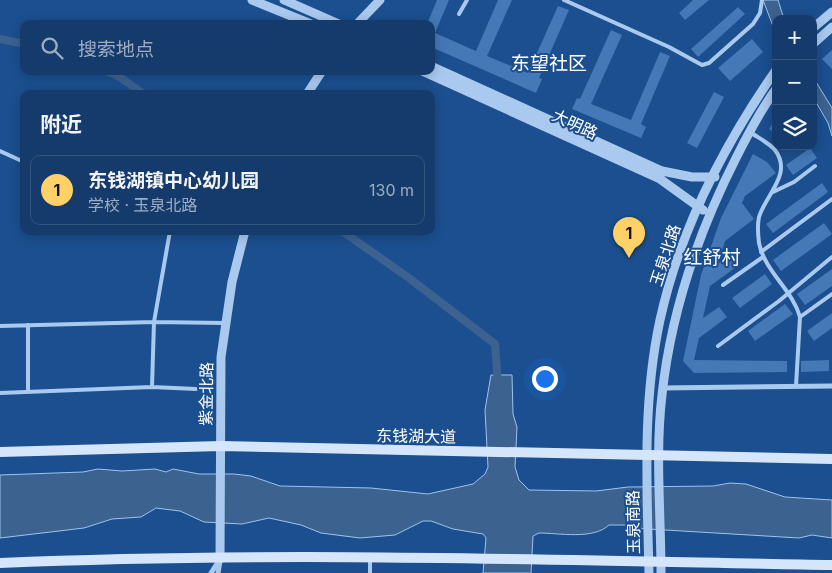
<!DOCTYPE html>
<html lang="zh">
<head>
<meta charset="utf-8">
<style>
	:root { --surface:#143b6b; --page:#214673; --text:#f1f3f6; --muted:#9dadc1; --line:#33557e; --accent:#ffd166 }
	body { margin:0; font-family:Inter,"Noto Sans SC",sans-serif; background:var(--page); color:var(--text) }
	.controls { position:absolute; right:15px; top:15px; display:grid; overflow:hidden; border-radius:10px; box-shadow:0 2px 12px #0003 }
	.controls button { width:45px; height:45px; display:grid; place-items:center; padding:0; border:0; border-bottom:1px solid var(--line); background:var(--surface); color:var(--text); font:25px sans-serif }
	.you { position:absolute; left:544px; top:378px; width:18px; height:18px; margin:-12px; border:4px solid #fff; border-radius:50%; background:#1a73e8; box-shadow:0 0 0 8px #1a73e833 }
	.badge { display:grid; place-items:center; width:32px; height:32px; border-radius:50%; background:var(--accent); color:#111; font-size:16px; font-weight:700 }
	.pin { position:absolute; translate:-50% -41px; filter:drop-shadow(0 1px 2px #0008) }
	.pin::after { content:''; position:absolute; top:26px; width:18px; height:15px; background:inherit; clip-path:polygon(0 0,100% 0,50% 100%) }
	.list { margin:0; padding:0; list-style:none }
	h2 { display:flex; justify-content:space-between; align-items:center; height:65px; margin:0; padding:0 20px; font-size:21px }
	h2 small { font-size:16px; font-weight:400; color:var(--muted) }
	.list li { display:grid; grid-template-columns:32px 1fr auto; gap:15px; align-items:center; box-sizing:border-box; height:70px; margin:0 10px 10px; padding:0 10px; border:1px solid var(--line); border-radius:10px }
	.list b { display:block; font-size:19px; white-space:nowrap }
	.list p { margin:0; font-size:16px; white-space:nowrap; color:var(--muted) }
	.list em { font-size:16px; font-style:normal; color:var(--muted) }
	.icon { flex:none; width:28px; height:28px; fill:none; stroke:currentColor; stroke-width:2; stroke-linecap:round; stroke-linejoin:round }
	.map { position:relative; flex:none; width:832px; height:573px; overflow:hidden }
	.search { position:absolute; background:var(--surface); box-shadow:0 2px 12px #0003; left:20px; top:20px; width:415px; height:55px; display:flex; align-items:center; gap:12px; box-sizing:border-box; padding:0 18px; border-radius:10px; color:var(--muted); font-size:19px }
	.panel { position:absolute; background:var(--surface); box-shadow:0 2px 12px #0003; left:20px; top:90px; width:415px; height:145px; border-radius:10px }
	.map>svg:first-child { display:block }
	.water { fill:#3c6290; stroke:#9cc4f0 }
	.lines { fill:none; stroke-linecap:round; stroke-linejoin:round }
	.canal { stroke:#3c6290; stroke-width:8 }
	.building { fill:#4478b7 }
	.service { stroke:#a9c9ee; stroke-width:4 }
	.minor { stroke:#a9c9ee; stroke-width:5 }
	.tertiary { stroke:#a9c9ee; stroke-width:9 }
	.secondary { stroke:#d6e6fa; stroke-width:10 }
	.labels { text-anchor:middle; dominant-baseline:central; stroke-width:4; stroke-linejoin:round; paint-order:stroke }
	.street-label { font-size:16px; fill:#fff; stroke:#1b4f8f }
	.quarter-label { font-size:19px; fill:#fff; stroke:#1b4f8f }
</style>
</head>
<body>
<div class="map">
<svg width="832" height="573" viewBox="0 0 832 573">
	<rect width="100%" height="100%" fill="#1b4f8f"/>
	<path class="water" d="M763 0H778L784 19H776V34Z
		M813 77 832 108V136L828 123 813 97Z
		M491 375H512L513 414 517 427 515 467 519 480 529 490 596 491 628 487 713 486 730 483 746 484 785 497 832 500V538L812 535 799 538 632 528 625 525H609C593 540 559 533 539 533L533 536 531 573H483L486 538 483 534 453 529 431 521H423L395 535 360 538 321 533 301 525 269 518 242 524 204 522 180 511 156 508 141 517 112 519 84 528 0 538V475L83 472 98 469 122 471 155 469 166 472 173 469 199 474H234L251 476 280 486 371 488 428 494 473 484 485 474 488 467 485 410Z"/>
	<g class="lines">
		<path class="canal" d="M0 39 24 44
			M107 71 118 76 144 94
			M342 231 409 278 495 344 498 384"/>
	</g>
	<path class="building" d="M437 0H449L435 33 476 51 498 0H512L487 56 528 73 558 6 569 10 539 78 542 79 536 93 431 47V24H427Z
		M693 0H709L685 20 679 13Z
		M738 7 745 14 698 57 691 49Z
		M611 30 622 35 591 104 631 120 660 52 670 56 641 124 646 127 641 138 572 109 577 98 580 99Z
		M752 39 763 52 730 81 718 68Z
		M832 50V69L822 59Z
		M714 92 724 97 697 148 687 143Z
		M776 118V134L769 129Z
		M810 148 817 158 793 175 786 165Z
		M753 154 767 162 776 173 745 196 742 203 754 219 725 241 718 264 731 254 739 265 710 286 703 318 719 307 727 317 699 338 694 360 787 361V372L694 373 683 361 701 275 721 218Z
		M822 183 828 192 773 233 766 224Z
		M824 223 832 234 781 271 773 260Z
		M832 269V286L805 305 797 294Z
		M765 274 772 284 740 308 732 298Z
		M785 304 793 314 755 341 748 331Z
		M832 313V328L814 341 807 331Z
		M829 360V371L801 372V361Z"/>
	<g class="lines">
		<path class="service" d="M564 0 669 47 702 65 709 63 753 24 760 13 762 0
			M459 14 467 0
			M750 132C757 137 769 143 775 150 793 174 766 194 759 217 757 226 758 235 759 243 765 272 792 289 800 317L796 386
			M0 151 24 162
			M773 192 794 182 815 166
			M761 252 832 199
			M723 285 763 257
			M800 317 832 294
			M0 326 154 322 225 323
			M718 346 779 301 832 257
			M152 387 154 322 170 231
			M28 392V325
			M0 393 152 387 196 389
			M370 573V559"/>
		<path class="minor" d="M663 388 832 386
			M211 573 220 559
			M218 573 220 561"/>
		<path class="tertiary" d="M252 0 311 24
			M284 0 339 24
			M357 24 380 0
			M813 28 832 12
			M813 44 832 27
			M431 66 662 171 692 177H715
			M422 71 660 179 703 210
			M307 94 322 71
			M220 559 221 357 232 282 245 231
			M649 573C647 489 642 403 660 320 680 229 724 145 776 70
			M661 573C661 515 655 453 662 395 671 311 698 233 736 158 748 134 760 111 776 89"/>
		<path class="secondary" d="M0 452 221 446 832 459
			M0 563C277 551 555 560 832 565"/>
	</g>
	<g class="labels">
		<g class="street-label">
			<text transform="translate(575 124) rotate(25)">大明路</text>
			<text transform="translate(665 255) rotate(-72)">玉泉北路</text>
			<text transform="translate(206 394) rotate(-89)">紫金北路</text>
			<text transform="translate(416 436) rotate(1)">东钱湖大道</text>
			<text transform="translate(633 522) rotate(-91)">玉泉南路</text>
		</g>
		<g class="quarter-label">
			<text x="549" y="63">东望社区</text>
			<text x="712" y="257">红舒村</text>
		</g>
	</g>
</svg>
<div class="controls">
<button>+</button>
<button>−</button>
<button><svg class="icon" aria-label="layers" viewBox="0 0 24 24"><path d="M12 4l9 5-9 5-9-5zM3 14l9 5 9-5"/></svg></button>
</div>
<div class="you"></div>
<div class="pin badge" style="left:629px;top:258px">1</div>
<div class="search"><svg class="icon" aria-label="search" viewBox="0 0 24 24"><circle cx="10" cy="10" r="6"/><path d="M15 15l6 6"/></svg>搜索地点</div>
<section class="panel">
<h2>附近<small></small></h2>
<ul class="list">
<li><span class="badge">1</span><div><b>东钱湖镇中心幼儿园</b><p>学校 · 玉泉北路</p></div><em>130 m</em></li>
</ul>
</section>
</div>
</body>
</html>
